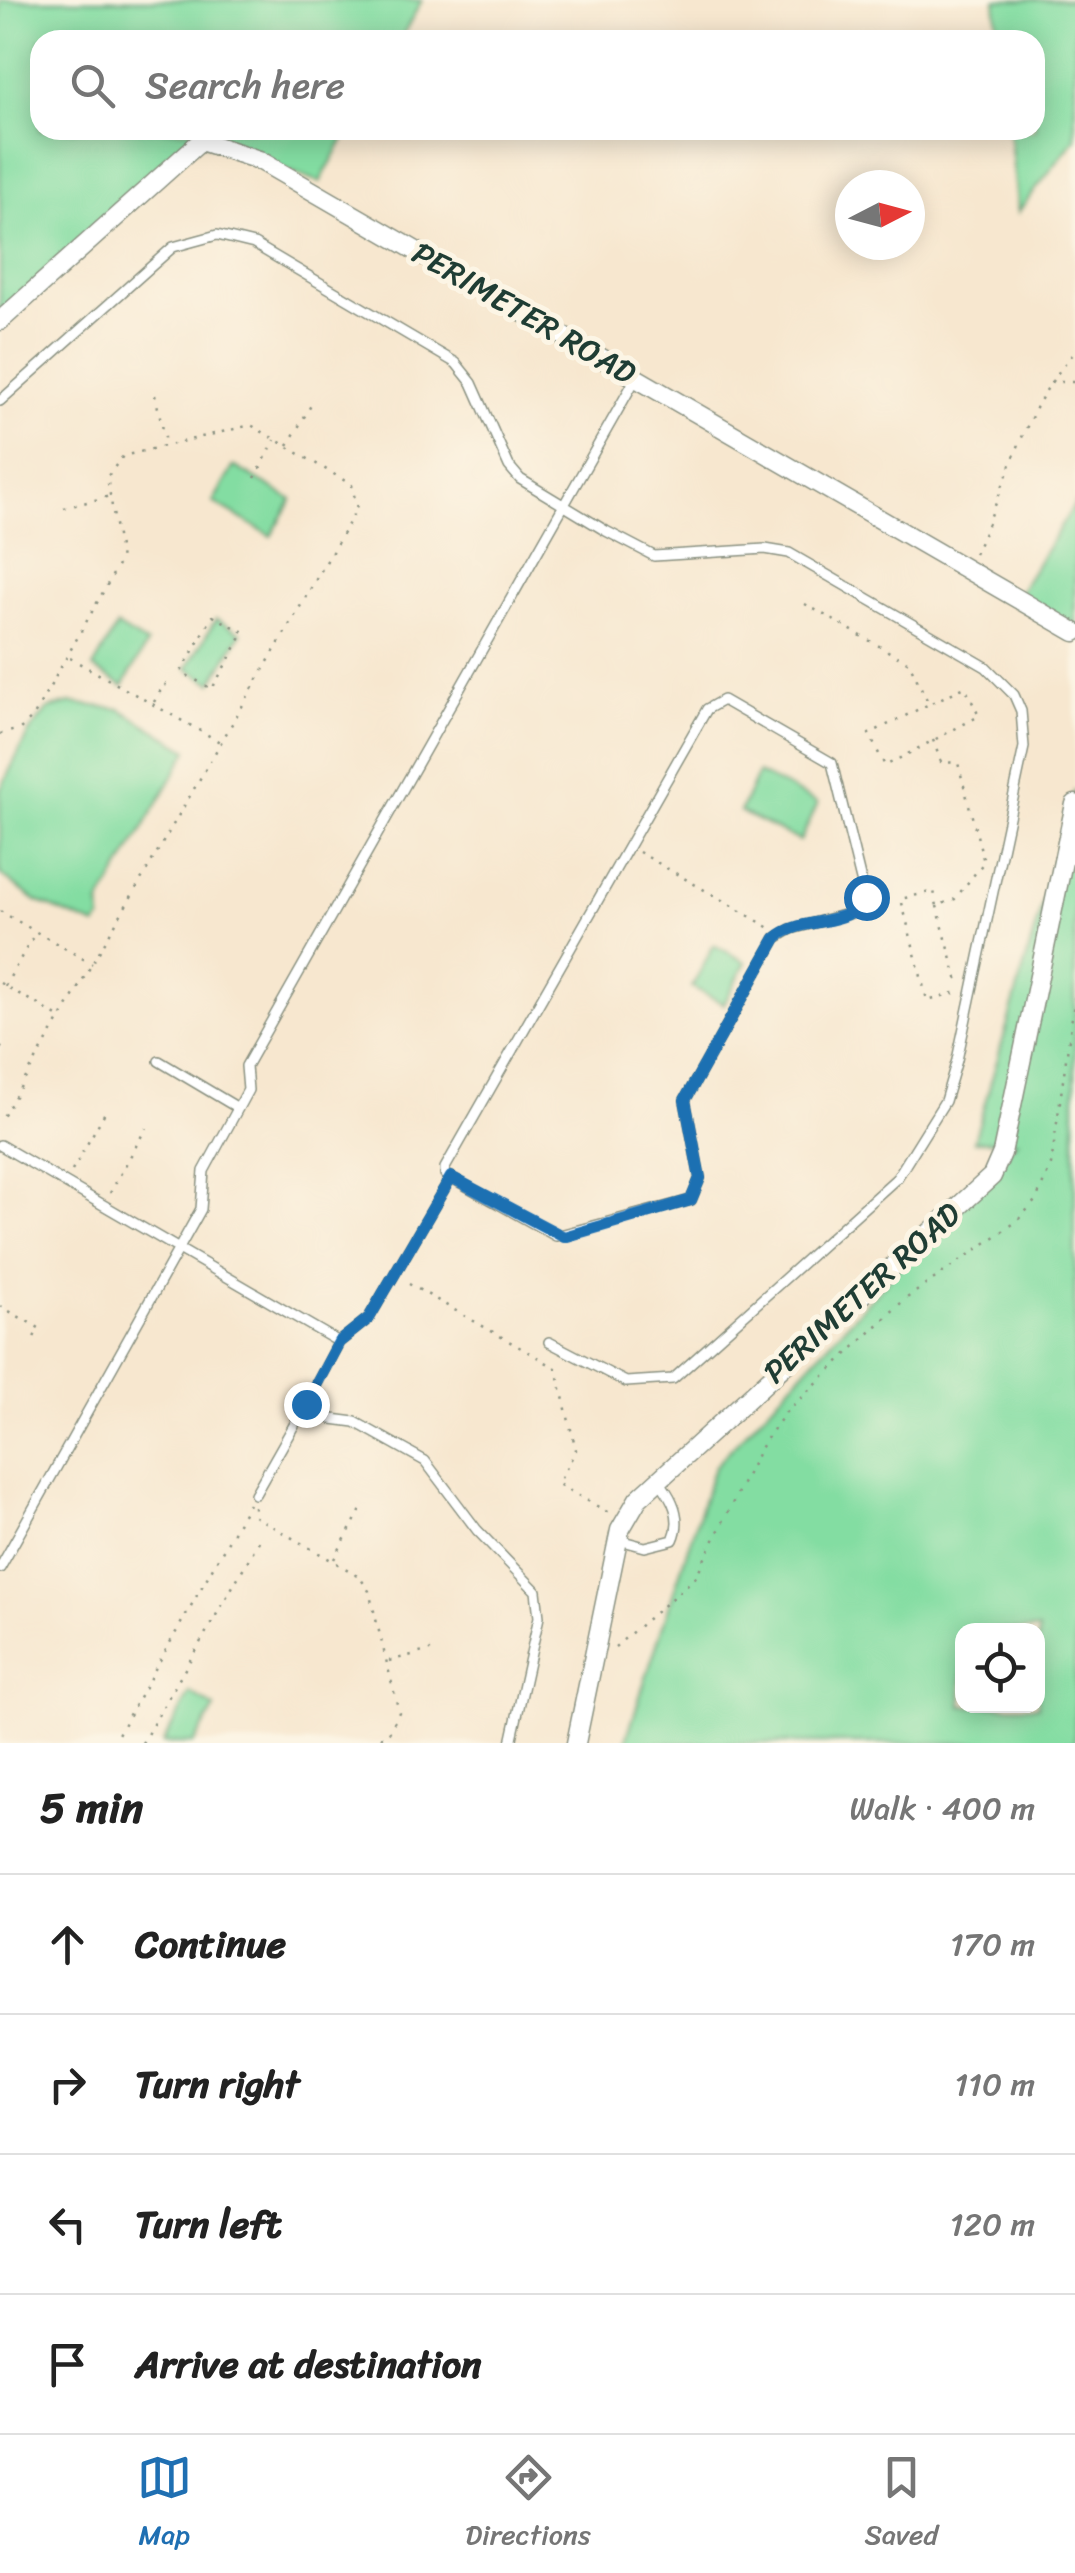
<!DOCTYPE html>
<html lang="en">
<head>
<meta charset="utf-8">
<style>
	:root { --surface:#fff; --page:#f6f6f6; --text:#222; --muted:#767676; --line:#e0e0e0; --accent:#1f6fb2 }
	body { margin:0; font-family:Sriracha,sans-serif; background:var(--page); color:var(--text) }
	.controls { position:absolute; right:30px; bottom:30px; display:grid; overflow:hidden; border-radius:20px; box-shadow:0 5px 25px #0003 }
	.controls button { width:90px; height:90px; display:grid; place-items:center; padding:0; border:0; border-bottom:2px solid var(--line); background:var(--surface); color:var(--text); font:50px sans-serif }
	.compass { position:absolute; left:835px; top:170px; width:90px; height:90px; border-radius:50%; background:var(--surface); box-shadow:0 5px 25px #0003; rotate:84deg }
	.stop { position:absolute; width:30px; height:30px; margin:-22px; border:8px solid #1f6fb2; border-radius:50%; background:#fff }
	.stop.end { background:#1f6fb2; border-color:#fff; box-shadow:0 2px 10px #0008 }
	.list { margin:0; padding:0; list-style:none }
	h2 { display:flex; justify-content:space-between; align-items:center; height:130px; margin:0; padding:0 40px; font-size:42px }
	h2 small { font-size:32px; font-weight:400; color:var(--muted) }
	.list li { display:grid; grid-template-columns:65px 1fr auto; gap:30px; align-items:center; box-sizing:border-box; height:140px; padding:0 40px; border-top:2px solid var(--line) }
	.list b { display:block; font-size:38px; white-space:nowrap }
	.list em { font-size:32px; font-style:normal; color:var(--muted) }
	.icon { flex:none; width:55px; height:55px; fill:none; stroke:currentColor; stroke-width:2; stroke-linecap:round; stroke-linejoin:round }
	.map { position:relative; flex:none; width:1075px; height:1743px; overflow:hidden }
	.search { position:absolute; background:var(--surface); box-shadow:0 5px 25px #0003; left:30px; right:30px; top:30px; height:110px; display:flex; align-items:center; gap:25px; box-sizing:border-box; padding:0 35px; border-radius:30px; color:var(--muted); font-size:38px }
	.sheet { height:690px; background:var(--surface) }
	nav { display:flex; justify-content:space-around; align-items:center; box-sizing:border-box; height:140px; border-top:2px solid var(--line); background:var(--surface); font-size:28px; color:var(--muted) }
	nav a { display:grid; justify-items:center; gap:5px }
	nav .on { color:var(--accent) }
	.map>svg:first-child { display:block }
	.green { fill:#83dda2; stroke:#518d6b; stroke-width:2.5; fill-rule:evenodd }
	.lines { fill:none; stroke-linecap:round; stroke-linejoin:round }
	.service-casing { stroke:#8b9282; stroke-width:12 }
	.minor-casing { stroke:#8b9282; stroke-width:21 }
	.path { stroke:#8b9282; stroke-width:2.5; stroke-dasharray:2.5 8; stroke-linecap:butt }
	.service { stroke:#fff; stroke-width:9 }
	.minor { stroke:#fff; stroke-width:18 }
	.route { stroke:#1f6fb2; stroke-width:12 }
	.labels { text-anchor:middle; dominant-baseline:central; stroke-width:10; stroke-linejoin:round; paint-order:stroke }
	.street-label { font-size:32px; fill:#1f3d34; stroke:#fcf5e5 }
</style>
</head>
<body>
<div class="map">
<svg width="1075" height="1743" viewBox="0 0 1075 1743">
	<rect width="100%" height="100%" fill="#fcf5e5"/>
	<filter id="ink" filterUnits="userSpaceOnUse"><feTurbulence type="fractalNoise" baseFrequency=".01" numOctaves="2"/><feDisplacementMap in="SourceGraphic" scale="20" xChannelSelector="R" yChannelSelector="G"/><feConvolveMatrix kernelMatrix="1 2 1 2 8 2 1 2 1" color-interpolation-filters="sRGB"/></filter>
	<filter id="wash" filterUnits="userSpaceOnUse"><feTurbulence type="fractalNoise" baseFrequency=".0048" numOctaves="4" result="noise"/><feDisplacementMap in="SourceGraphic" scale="40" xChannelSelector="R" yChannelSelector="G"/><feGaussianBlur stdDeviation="2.25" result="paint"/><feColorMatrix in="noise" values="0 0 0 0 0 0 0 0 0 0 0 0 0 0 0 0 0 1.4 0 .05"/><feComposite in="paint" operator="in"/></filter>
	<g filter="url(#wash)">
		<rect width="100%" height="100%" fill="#f7e7cf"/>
		<path class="green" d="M0 0H422L400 40H40V130H349L320 182 201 141 0 321Z
			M995 0H1075V139L1018 212 1009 130H1035V40H999Z
			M234 466 292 500 271 536 213 502Z
			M1075 504V635L1016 597Z
			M216 619 241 633 212 683 187 668Z
			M117 626 147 644 123 686 93 668Z
			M70 703 120 709 188 750 100 904 101 919 96 926 36 901 0 874V790L28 734 48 709Z
			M758 773 818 803 800 841 740 812Z
			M1075 790V1743H625L714 1467 1017 1141H974ZM962 1630H1038V1706H962Z
			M714 945 746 962 724 1004 692 987Z
			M190 1693 215 1708 194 1743H163Z"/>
	</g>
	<g filter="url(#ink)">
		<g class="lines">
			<defs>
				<path id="service" d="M0 401 173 247 217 235 254 244 456 363 472 383 509 466 520 479 606 531 654 556 765 549 789 553 986 667 1014 695 1021 711 1024 747 957 1060 945 1101 897 1178 673 1379 626 1382 549 1342
					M723 700 832 763 865 897 855 912 791 929 776 938 685 1100 700 1178 691 1200 556 1236 445 1174V1168L707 709Z
					M159 1061 238 1108
					M0 1145 339 1342 306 1404 332 1419 355 1422 425 1461 477 1530 536 1591 539 1617 511 1743
					M339 1342 369 1318 451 1177
					M255 1494 306 1404
					M619 1540 645 1547 673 1540C683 1518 673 1498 658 1480
					M0 1568 201 1209 204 1171 248 1090 246 1066 636 378"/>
				<path id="minor" d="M0 321 201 141 259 160 1075 632
					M576 1743 620 1530 638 1499 992 1176 1002 1153 1075 804"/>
			</defs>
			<use href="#service" class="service-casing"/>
			<use href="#minor" class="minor-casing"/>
			<path class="path" d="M1050 382H1075
				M155 395 166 442
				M288 445 314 400
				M255 478 275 440
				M64 508 110 496
				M974 554C1008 485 1021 411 1075 352
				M805 604 909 663 929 704 869 734 885 766 979 716 965 687 929 704
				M213 616 244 632 212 689 181 672Z
				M70 658 220 742
				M154 702 164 684 171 688
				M0 734 20 729 33 717 121 560 107 477 123 456 251 425 352 485 357 509 0 1122
				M933 740 941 762 958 763 984 862 955 899 937 906 934 891 901 899 927 1000 958 992
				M639 852 770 928
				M937 906 959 985
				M0 911 92 964
				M0 983 61 1018
				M5 986 35 933
				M0 1047 4 1049
				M72 1171 108 1107
				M110 1193 146 1128
				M409 1284 556 1368 576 1450 558 1484 611 1514
				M0 1306 39 1328 31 1343
				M254 1506V1516L359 1576 369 1591 399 1712 388 1735 365 1743
				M334 1559 362 1508
				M615 1647 695 1578 760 1448 786 1412 904 1300 1016 1222 1036 1200 1051 1165 1075 996
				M389 1661 431 1650
				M113 1743 249 1504
				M142 1743 262 1536"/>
			<use href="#service" class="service"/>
			<use href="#minor" class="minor"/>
		</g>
	</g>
	<g class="lines" filter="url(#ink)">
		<path class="route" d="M306 1404 339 1342 369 1318 451 1177 564 1237 691 1200 700 1178 685 1100 776 938C799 916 852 928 866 897"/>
	</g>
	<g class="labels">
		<g class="street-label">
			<text transform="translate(524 313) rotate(30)">PERIMETER ROAD</text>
			<text transform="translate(862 1293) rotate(-42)">PERIMETER ROAD</text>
		</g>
	</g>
</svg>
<div class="controls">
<button><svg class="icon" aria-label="locate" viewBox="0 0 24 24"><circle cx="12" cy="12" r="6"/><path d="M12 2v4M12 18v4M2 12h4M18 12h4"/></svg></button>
</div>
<svg class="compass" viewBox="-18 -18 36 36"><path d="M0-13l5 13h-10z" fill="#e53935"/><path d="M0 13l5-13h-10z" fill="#767676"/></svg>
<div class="stop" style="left:866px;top:897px"></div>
<div class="stop end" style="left:306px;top:1404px"></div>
<div class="search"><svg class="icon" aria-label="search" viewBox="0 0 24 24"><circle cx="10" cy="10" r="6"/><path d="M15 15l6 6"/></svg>Search here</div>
</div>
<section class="sheet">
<h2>5 min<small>Walk · 400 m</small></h2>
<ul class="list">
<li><svg class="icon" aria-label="ahead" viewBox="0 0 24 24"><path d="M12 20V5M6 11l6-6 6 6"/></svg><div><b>Continue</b></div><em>170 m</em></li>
<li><svg class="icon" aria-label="right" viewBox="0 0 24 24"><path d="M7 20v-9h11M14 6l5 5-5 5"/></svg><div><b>Turn right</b></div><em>110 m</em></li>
<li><svg class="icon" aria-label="left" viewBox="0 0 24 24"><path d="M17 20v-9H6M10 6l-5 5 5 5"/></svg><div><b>Turn left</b></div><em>120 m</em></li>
<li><svg class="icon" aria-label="arrive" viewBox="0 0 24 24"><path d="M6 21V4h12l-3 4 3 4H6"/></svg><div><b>Arrive at destination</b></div></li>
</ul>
</section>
<nav>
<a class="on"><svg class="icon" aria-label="map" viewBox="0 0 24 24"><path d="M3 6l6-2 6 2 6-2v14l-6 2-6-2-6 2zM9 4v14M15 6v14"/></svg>Map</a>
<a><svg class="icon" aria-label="directions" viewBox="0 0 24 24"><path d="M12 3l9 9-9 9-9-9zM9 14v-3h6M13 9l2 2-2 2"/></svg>Directions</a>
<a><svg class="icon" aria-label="saved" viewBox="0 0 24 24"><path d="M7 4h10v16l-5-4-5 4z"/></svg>Saved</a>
</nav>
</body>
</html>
